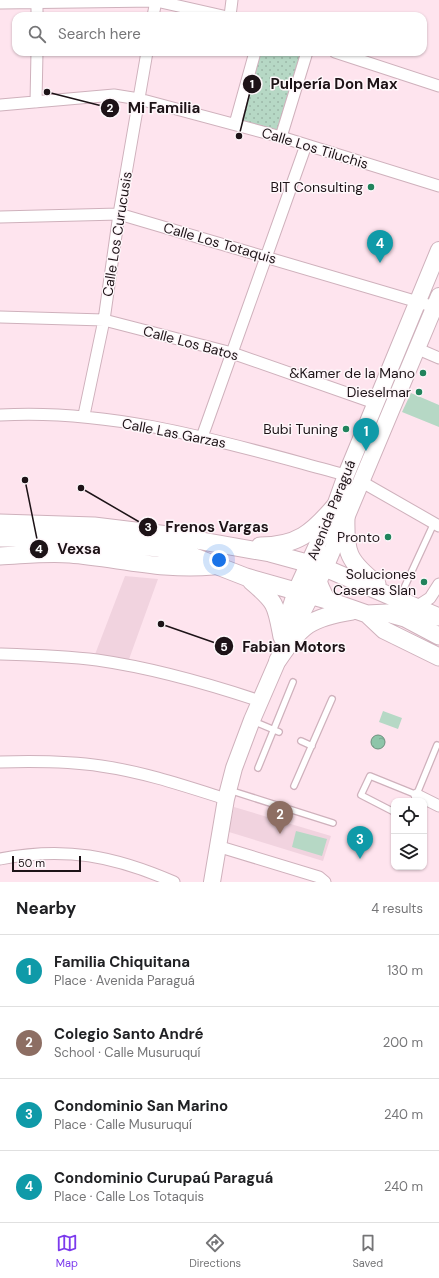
<!DOCTYPE html>
<html lang="en">
<head>
<meta charset="utf-8">
<style>
	:root { --surface:#fff; --page:#f2f2f2; --text:#202124; --muted:#757577; --line:#e0e0e0; --accent:#7c3aed }
	body { margin:0; font-family:"DM Sans",sans-serif; background:var(--page); color:var(--text) }
	.controls { position:absolute; right:12px; bottom:12px; display:grid; overflow:hidden; border-radius:8px; box-shadow:0 1px 3px #0004 }
	.controls button { width:36px; height:36px; display:grid; place-items:center; padding:0; border:0; border-bottom:1px solid var(--line); background:var(--surface); color:var(--text); font:20px sans-serif }
	.scale { position:absolute; left:12px; bottom:10px; width:69px; box-sizing:border-box; padding-left:4px; border:2px solid #1d1317; border-top:0; font-size:11px; line-height:14px; white-space:nowrap; color:#1d1317; -webkit-text-stroke:3px #fef7fa; paint-order:stroke }
	.you { position:absolute; left:219px; top:560px; width:14px; height:14px; margin:-10px; border:3px solid #fff; border-radius:50%; background:#1a73e8; box-shadow:0 0 0 6px #1a73e833 }
	.badge { display:grid; place-items:center; width:26px; height:26px; border-radius:50%; background:var(--accent); color:#fff; font-size:13px; font-weight:700 }
	.pin { position:absolute; translate:-50% -33px; filter:drop-shadow(0 1px 2px #0008) }
	.pin::after { content:''; position:absolute; top:21px; width:14px; height:12px; background:inherit; clip-path:polygon(0 0,100% 0,50% 100%) }
	.list { margin:0; padding:0; list-style:none }
	h2 { display:flex; justify-content:space-between; align-items:center; height:52px; margin:0; padding:0 16px; font-size:17px }
	h2 small { font-size:13px; font-weight:400; color:var(--muted) }
	.list li { display:grid; grid-template-columns:26px 1fr auto; gap:12px; align-items:center; box-sizing:border-box; height:72px; padding:0 16px; border-top:1px solid var(--line) }
	.list b { display:block; font-size:15px; white-space:nowrap }
	.list p { margin:0; font-size:13px; white-space:nowrap; color:var(--muted) }
	.list em { font-size:13px; font-style:normal; color:var(--muted) }
	.icon { flex:none; width:22px; height:22px; fill:none; stroke:currentColor; stroke-width:2; stroke-linecap:round; stroke-linejoin:round }
	.map { position:relative; flex:none; width:439px; height:882px; overflow:hidden }
	.search { position:absolute; background:var(--surface); box-shadow:0 1px 3px #0004; left:12px; right:12px; top:12px; height:44px; display:flex; align-items:center; gap:10px; box-sizing:border-box; padding:0 14px; border-radius:12px; color:var(--muted); font-size:15px }
	.sheet { height:340px; background:var(--surface) }
	nav { display:flex; justify-content:space-around; align-items:center; box-sizing:border-box; height:56px; border-top:1px solid var(--line); background:var(--surface); font-size:11px; color:var(--muted) }
	nav a { display:grid; justify-items:center; gap:2px }
	nav .on { color:var(--accent) }
	.map>svg:first-child { display:block }
	.built { fill:#f1d3df }
	.green { fill:url(#green-dots) }
	.pitch { fill:#b6d8c5 }
	.water { fill:url(#water-ripples); stroke:#6c907d }
	.lines { fill:none; stroke-linecap:round; stroke-linejoin:round }
	.service-casing { stroke:#cfb1bc; stroke-width:8 }
	.minor-casing { stroke:#cfb1bc; stroke-width:13 }
	.secondary-casing { stroke:#cfb1bc; stroke-width:18 }
	.primary-casing { stroke:#cfb1bc; stroke-width:19 }
	.service { stroke:#fff; stroke-width:5.5 }
	.minor { stroke:#fff; stroke-width:11 }
	.secondary { stroke:#fff; stroke-width:16 }
	.primary { stroke:#fff; stroke-width:17 }
	.poi-dot { fill:#21835c; stroke:#fef7fa; stroke-width:1.5 }
	.labels { text-anchor:middle; dominant-baseline:central; stroke-width:3; stroke-linejoin:round; paint-order:stroke }
	.street-label { font-size:14px; fill:#1d1317; stroke:#fef7fa }
	.poi-label { font-size:14px; fill:#1d1317; stroke:#fef7fa; text-anchor:end }
	.leader { fill:none; stroke:#1d1317; stroke-width:1.5 }
	.callout-dot { fill:#1d1317; stroke:#fef7fa; stroke-width:1.5 }
	.mark-label { font-size:12px; text-anchor:middle; font-weight:bold; fill:#fff }
	.callout-label { font-size:15px; text-anchor:middle; font-weight:bold; fill:#1d1317; stroke:#fef7fa; stroke-width:3; stroke-linejoin:round; paint-order:stroke }
</style>
</head>
<body>
<div class="map">
<svg width="439" height="882" viewBox="0 0 439 882">
	<defs>
		<pattern id="green-dots" width="8" height="8" patternUnits="userSpaceOnUse"><rect width="8" height="8" fill="#b6d8c5"/><path d="M2 2h.1M6 6h.1" fill="none" stroke="#9cb8a8" stroke-width="1.8" stroke-linecap="round"/></pattern>
		<pattern id="water-ripples" width="26" height="14" patternUnits="userSpaceOnUse"><rect width="26" height="14" fill="#8ec5a9"/><path d="M2 4q2-2 4 0t4 0M15 11q2-2 4 0t4 0" fill="none" stroke="#7aa891"/></pattern>
	</defs>
	<rect width="100%" height="100%" fill="#fee4ee"/>
	<path class="built" d="M125 576 158 579 128 662 94 657Z
		M234 807 331 836 323 861 229 832Z"/>
	<path class="green" d="M259 52H303L279 132 239 120Z"/>
	<path class="pitch" d="M411 393 439 405V427L402 412Z
		M383 711 402 718 398 729 379 722Z
		M296 831 327 839 322 856 292 847Z"/>
	<path class="water" d="M371 742a7 7 0 1 1 14 0a7 7 0 1 1-14 0Z"/>
	<g class="lines">
		<defs>
			<path id="service" d="M399 599 434 523
				M253 721 279 732
				M301 741 312 746
				M258 768 293 682
				M294 786 332 699
				M229 790 333 823
				M414 801 437 745
				M394 812 361 795 370 776 417 795"/>
			<path id="minor" d="M0 3 156 1 223 16
				M37 16V2
				M153 16 156 1
				M230 16 232 0
				M335 52 439 86
				M36 102 37 52
				M0 105 114 95 139 99 281 137 439 186
				M235 124 255 52
				M281 137 307 52
				M0 217 119 214 435 307
				M0 317 104 320 232 353 375 403
				M418 349 439 358
				M0 415C118 408 233 445 346 475
				M84 415 104 320 119 214 147 52
				M202 437 306 145
				M362 482 439 526
				M416 607 430 598 439 584
				M0 654C32 655 65 656 97 660 153 668 206 683 260 701
				M0 762C34 761 68 761 101 766 144 772 185 786 226 799
				M417 795 439 806
				M217 846 319 877 325 882
				M0 859C65 846 114 856 174 882"/>
			<path id="secondary" d="M282 634 296 591 335 506 346 475 439 250
				M212 882 226 799 234 768 252 720 278 660 325 568 439 296"/>
			<path id="primary" d="M346 517C345 553 348 561 377 584
				M0 523 94 526 168 535 270 553 325 568 439 617
				M0 538H55L158 548 192 556 246 577 327 600 367 614 387 613 405 618 439 636
				M260 546C297 546 312 533 335 506
				M317 547C314 568 316 583 327 600
				M0 556C23 555 47 552 70 554 118 558 164 571 213 566
				M251 581C277 603 276 605 282 637
				M367 614 384 630 439 657
				M278 660C302 625 309 618 352 611"/>
		</defs>
		<use href="#service" class="service-casing"/>
		<use href="#minor" class="minor-casing"/>
		<use href="#secondary" class="secondary-casing"/>
		<use href="#primary" class="primary-casing"/>
		<use href="#service" class="service"/>
		<use href="#minor" class="minor"/>
		<use href="#secondary" class="secondary"/>
		<use href="#primary" class="primary"/>
	</g>
	<g class="poi-dot">
		<circle cx="371" cy="187" r="4"/>
		<circle cx="423" cy="373" r="4"/>
		<circle cx="419" cy="392" r="4"/>
		<circle cx="346" cy="429" r="4"/>
		<circle cx="388" cy="537" r="4"/>
		<circle cx="424" cy="582" r="4"/>
	</g>
	<g class="labels">
		<g class="street-label">
			<text transform="translate(315 148) rotate(17)">Calle Los Tiluchis</text>
			<text transform="translate(117 234) rotate(-81)">Calle Los Curucusis</text>
			<text transform="translate(220 243) rotate(16)">Calle Los Totaquis</text>
			<text transform="translate(191 343) rotate(15)">Calle Los Batos</text>
			<text transform="translate(174 433) rotate(11)">Calle Las Garzas</text>
			<text transform="translate(331 510) rotate(-68)">Avenida Paraguá</text>
		</g>
		<g class="poi-label">
			<text x="363" y="187">BIT Consulting</text>
			<text x="415" y="373">&amp;Kamer de la Mano</text>
			<text x="411" y="392">Dieselmar</text>
			<text x="338" y="429">Bubi Tuning</text>
			<text x="380" y="537">Pronto</text>
			<text x="416" y="574">Soluciones<tspan x="416" dy="16">Caseras Slan</tspan></text>
		</g>
	</g>
	<path class="leader" d="M239 136L252 84M47 92L110 108M81 488L148 527M25 480L39 549M161 624L224 646"/>
	<g class="callout-dot">
		<circle cx="239" cy="136" r="4"/>
		<circle cx="47" cy="92" r="4"/>
		<circle cx="81" cy="488" r="4"/>
		<circle cx="25" cy="480" r="4"/>
		<circle cx="161" cy="624" r="4"/>
		<circle cx="252" cy="84" r="10"/>
		<circle cx="110" cy="108" r="10"/>
		<circle cx="148" cy="527" r="10"/>
		<circle cx="39" cy="549" r="10"/>
		<circle cx="224" cy="646" r="10"/>
	</g>
	<g class="mark-label">
		<text x="252" y="88">1</text>
		<text x="110" y="112">2</text>
		<text x="148" y="531">3</text>
		<text x="39" y="553">4</text>
		<text x="224" y="651">5</text>
	</g>
	<g class="callout-label">
		<text x="334" y="89">Pulpería Don Max</text>
		<text x="164" y="113">Mi Familia</text>
		<text x="217" y="532">Frenos Vargas</text>
		<text x="79" y="554">Vexsa</text>
		<text x="294" y="652">Fabian Motors</text>
	</g>
</svg>
<div class="controls">
<button><svg class="icon" aria-label="locate" viewBox="0 0 24 24"><circle cx="12" cy="12" r="6"/><path d="M12 2v4M12 18v4M2 12h4M18 12h4"/></svg></button>
<button><svg class="icon" aria-label="layers" viewBox="0 0 24 24"><path d="M12 4l9 5-9 5-9-5zM3 14l9 5 9-5"/></svg></button>
</div>
<div class="scale">50 m</div>
<div class="you"></div>
<div class="pin badge" style="left:366px;top:451px;background:#0f9aa8">1</div>
<div class="pin badge" style="left:280px;top:834px;background:#8d6e63">2</div>
<div class="pin badge" style="left:360px;top:859px;background:#0f9aa8">3</div>
<div class="pin badge" style="left:380px;top:263px;background:#0f9aa8">4</div>
<div class="search"><svg class="icon" aria-label="search" viewBox="0 0 24 24"><circle cx="10" cy="10" r="6"/><path d="M15 15l6 6"/></svg>Search here</div>
</div>
<section class="sheet">
<h2>Nearby<small>4 results</small></h2>
<ul class="list">
<li><span class="badge" style="background:#0f9aa8">1</span><div><b>Familia Chiquitana</b><p>Place · Avenida Paraguá</p></div><em>130 m</em></li>
<li><span class="badge" style="background:#8d6e63">2</span><div><b>Colegio Santo André</b><p>School · Calle Musuruquí</p></div><em>200 m</em></li>
<li><span class="badge" style="background:#0f9aa8">3</span><div><b>Condominio San Marino</b><p>Place · Calle Musuruquí</p></div><em>240 m</em></li>
<li><span class="badge" style="background:#0f9aa8">4</span><div><b>Condominio Curupaú Paraguá</b><p>Place · Calle Los Totaquis</p></div><em>240 m</em></li>
</ul>
</section>
<nav>
<a class="on"><svg class="icon" aria-label="map" viewBox="0 0 24 24"><path d="M3 6l6-2 6 2 6-2v14l-6 2-6-2-6 2zM9 4v14M15 6v14"/></svg>Map</a>
<a><svg class="icon" aria-label="directions" viewBox="0 0 24 24"><path d="M12 3l9 9-9 9-9-9zM9 14v-3h6M13 9l2 2-2 2"/></svg>Directions</a>
<a><svg class="icon" aria-label="saved" viewBox="0 0 24 24"><path d="M7 4h10v16l-5-4-5 4z"/></svg>Saved</a>
</nav>
</body>
</html>
